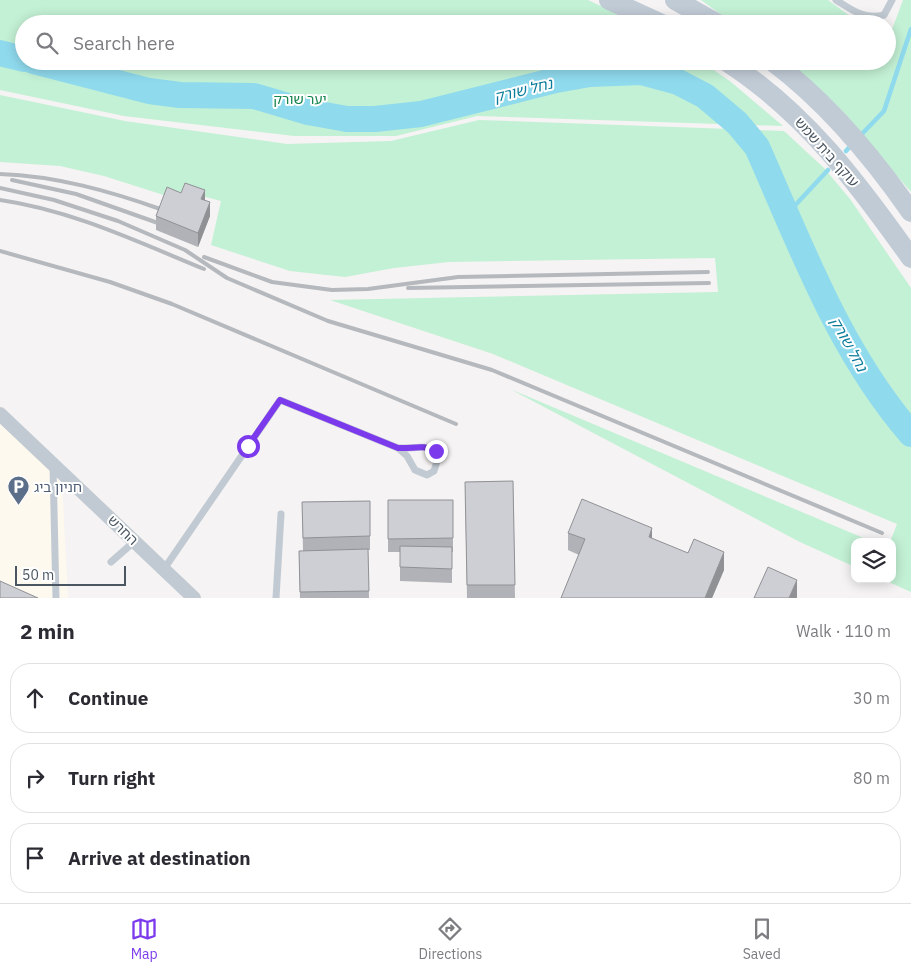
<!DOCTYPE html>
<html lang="en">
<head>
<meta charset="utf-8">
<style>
	:root { --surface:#fff; --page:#f7f7f7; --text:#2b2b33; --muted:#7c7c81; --line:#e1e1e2; --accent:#7c3aed }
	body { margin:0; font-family:"IBM Plex Sans","Noto Sans Hebrew",sans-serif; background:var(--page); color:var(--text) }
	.controls { position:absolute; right:15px; bottom:15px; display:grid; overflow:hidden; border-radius:10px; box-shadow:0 2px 12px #0003 }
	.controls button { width:45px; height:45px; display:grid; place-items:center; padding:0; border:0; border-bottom:1px solid var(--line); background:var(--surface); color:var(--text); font:25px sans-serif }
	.scale { position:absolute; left:15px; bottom:12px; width:111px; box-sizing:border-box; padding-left:5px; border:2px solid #4a5661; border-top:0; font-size:14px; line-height:18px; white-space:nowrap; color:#4a5661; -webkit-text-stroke:4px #fff; paint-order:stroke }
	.stop { position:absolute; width:15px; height:15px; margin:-11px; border:4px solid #7c3aed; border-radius:50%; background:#fff }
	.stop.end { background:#7c3aed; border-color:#fff; box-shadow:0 1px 5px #0008 }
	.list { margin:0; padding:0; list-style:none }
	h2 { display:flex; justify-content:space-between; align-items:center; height:65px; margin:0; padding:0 20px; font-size:21px }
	h2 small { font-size:16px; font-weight:400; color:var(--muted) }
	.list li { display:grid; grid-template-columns:32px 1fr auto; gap:15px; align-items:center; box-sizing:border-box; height:70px; margin:0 10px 10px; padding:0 10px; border:1px solid var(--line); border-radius:20px }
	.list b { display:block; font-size:19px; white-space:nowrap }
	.list em { font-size:16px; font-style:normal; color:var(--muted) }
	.icon { flex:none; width:28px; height:28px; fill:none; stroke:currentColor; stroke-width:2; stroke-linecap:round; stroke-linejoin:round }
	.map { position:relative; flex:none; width:911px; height:598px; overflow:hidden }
	.search { position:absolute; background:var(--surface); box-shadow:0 2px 12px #0003; left:15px; right:15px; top:15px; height:55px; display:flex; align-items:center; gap:12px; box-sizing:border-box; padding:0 18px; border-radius:28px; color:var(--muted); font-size:19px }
	.sheet { height:305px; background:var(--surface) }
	nav { display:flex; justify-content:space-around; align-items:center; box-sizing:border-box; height:70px; border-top:1px solid var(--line); background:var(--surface); font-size:14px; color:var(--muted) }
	nav a { display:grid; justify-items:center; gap:2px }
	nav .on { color:var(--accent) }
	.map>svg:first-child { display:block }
	.commercial { fill:#fdf9ef }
	.green { fill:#c3f1d5 }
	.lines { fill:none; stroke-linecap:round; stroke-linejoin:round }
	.stream { stroke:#90daee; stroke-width:4.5 }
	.river { stroke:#90daee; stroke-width:26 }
	.service { stroke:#c1cad2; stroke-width:7 }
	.minor { stroke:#c1cad2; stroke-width:14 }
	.secondary { stroke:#c1cbd6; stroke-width:20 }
	.rail { stroke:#b5b8bd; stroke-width:4 }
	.wall { fill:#b0b2b7 }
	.shaded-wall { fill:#909195 }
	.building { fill:#cdcfd5; stroke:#909195 }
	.route { stroke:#7c3aed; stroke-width:6 }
	.labels { text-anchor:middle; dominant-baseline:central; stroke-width:4; stroke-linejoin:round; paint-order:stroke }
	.park-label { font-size:14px; fill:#17864f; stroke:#fff }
	.street-label { font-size:14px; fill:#4a5661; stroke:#fff }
	.service-label { font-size:14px; fill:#4e5e75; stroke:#fff; text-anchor:start }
	.water-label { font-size:15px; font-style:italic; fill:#0c7c9b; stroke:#fff }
</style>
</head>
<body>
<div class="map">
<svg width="911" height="598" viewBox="0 0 911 598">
	<rect width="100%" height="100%" fill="#f5f3f3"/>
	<path class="commercial" d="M0 423 62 481 68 598H0Z"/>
	<path class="green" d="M0 0H588L639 24H24V61H701L731 82 783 126 477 116 396 136H294L124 116 0 90Z
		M701 0H828L861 24H734Z
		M903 0H911V192L847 119 782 61H887V43Z
		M0 95 125 121 287 144 391 141 479 120 784 131 824 168 850 199 911 288V592L882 579H892V542H890L897 524 493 354 330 300 718 292 715 258 449 262 394 268 345 277 290 271 211 245 221 201 183 191 170 197 104 176 60 166 0 162Z
		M510 389 873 542H855V567L800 542Z"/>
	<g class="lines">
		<path class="stream" d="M860 136 884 111 911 29
			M846 151 853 143
			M787 214 828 170"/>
		<path class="river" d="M0 53 24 59
			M33 61 149 91 180 95 254 96 308 112 347 119H375L421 114 556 80 590 74 641 72 678 82 705 96 737 123 757 147C801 246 839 351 911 434"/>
		<path class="service" d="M836 0C852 10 864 20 884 15L892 0
			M53 466 56 598
			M111 562 135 541
			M164 569 280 400 398 448C413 449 423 444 436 451L438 458 434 471 427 475 415 470 407 456 398 448
			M276 598 281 514"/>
		<path class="minor" d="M0 414 194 598"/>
		<path class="secondary" d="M609 0 662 24
			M675 0 718 24
			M726 61C806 113 857 182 911 258
			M772 61C827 102 872 156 911 212"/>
		<path class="rail" d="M0 174C56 176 110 191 163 210
			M12 180 76 194 158 223
			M0 188 54 200 118 221 185 250 227 278 328 321 492 370 882 533
			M0 200C71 210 138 242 204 269
			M0 251 110 282 172 304 456 424
			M204 257 272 282 332 290 368 289 458 277 708 272
			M408 288 709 283"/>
	</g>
	<path class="wall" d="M181 193 205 201 210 216 198 247 156 230V216Z
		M513 481 515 598H467L465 482Z
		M388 500H453V552H452V583L400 581V552H388Z
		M370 501V550H368L369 598H300L299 551H303L302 502Z
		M568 533 652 539 724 570 712 598H561L579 555 568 550Z"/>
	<path class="shaded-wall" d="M205 190V204L201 199Z
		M210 202V216L198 247V233Z
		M652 528V546L649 537Z
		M724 552V570L712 598H705Z
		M797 580V598H789Z"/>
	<path class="building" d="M185 183 205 190 201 199 210 202 198 233 156 216 167 187 181 193Z
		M513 481 515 585H467L465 482Z
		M582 499 652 528 649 537 688 553 694 539 724 552 705 598H561L585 539 568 533Z
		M388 500H453V538L388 539Z
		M370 501V536L303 538 302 502Z
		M400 546 452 547V569L400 567Z
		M368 549 369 591 300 592 299 551Z
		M768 567 797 580 789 598H754Z
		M0 581 38 598H0Z"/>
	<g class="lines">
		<path class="route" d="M248 446 280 400 398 448C413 449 423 444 436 451"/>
	</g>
	<defs>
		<symbol id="parking-pin" viewBox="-11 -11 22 30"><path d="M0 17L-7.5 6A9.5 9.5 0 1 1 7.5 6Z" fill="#5c6f8a" stroke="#fff"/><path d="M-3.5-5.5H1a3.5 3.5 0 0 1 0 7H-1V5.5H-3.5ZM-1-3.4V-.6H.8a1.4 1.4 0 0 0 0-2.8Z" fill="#fff"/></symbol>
	</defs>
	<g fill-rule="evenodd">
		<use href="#parking-pin" x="6" y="474" width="25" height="34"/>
	</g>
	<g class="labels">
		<g class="park-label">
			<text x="300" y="99">יער שורק</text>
		</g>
		<g class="street-label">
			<text transform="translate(827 152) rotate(48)">עוקף בית שמש</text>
			<text transform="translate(123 530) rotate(44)">החרש</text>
		</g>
		<g class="service-label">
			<text x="34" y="487">חניון ביג</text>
		</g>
		<g class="water-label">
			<text transform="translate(523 90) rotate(-14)">נחל שורק</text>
			<text transform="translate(849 344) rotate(61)">נחל שורק</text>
		</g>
	</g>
</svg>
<div class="controls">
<button><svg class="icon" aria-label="layers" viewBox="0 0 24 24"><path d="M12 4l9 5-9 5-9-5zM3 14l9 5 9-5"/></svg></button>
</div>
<div class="scale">50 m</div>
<div class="stop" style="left:248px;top:446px"></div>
<div class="stop end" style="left:436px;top:451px"></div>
<div class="search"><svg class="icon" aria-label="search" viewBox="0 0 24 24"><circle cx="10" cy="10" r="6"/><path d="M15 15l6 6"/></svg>Search here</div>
</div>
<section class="sheet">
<h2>2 min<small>Walk · 110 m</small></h2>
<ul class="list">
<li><svg class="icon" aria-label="ahead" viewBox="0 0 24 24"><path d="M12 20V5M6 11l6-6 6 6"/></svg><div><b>Continue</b></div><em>30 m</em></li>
<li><svg class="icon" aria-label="right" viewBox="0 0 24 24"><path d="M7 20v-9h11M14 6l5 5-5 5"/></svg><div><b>Turn right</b></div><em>80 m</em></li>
<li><svg class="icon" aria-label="arrive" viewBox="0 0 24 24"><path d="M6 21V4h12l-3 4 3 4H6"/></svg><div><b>Arrive at destination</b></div></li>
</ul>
</section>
<nav>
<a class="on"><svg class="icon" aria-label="map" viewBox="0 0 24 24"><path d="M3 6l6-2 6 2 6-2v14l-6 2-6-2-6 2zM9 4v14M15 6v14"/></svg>Map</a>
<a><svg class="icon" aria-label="directions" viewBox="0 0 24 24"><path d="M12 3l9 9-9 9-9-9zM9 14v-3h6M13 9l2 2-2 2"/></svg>Directions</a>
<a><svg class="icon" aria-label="saved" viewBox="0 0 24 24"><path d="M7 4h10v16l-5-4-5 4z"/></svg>Saved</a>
</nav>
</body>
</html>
